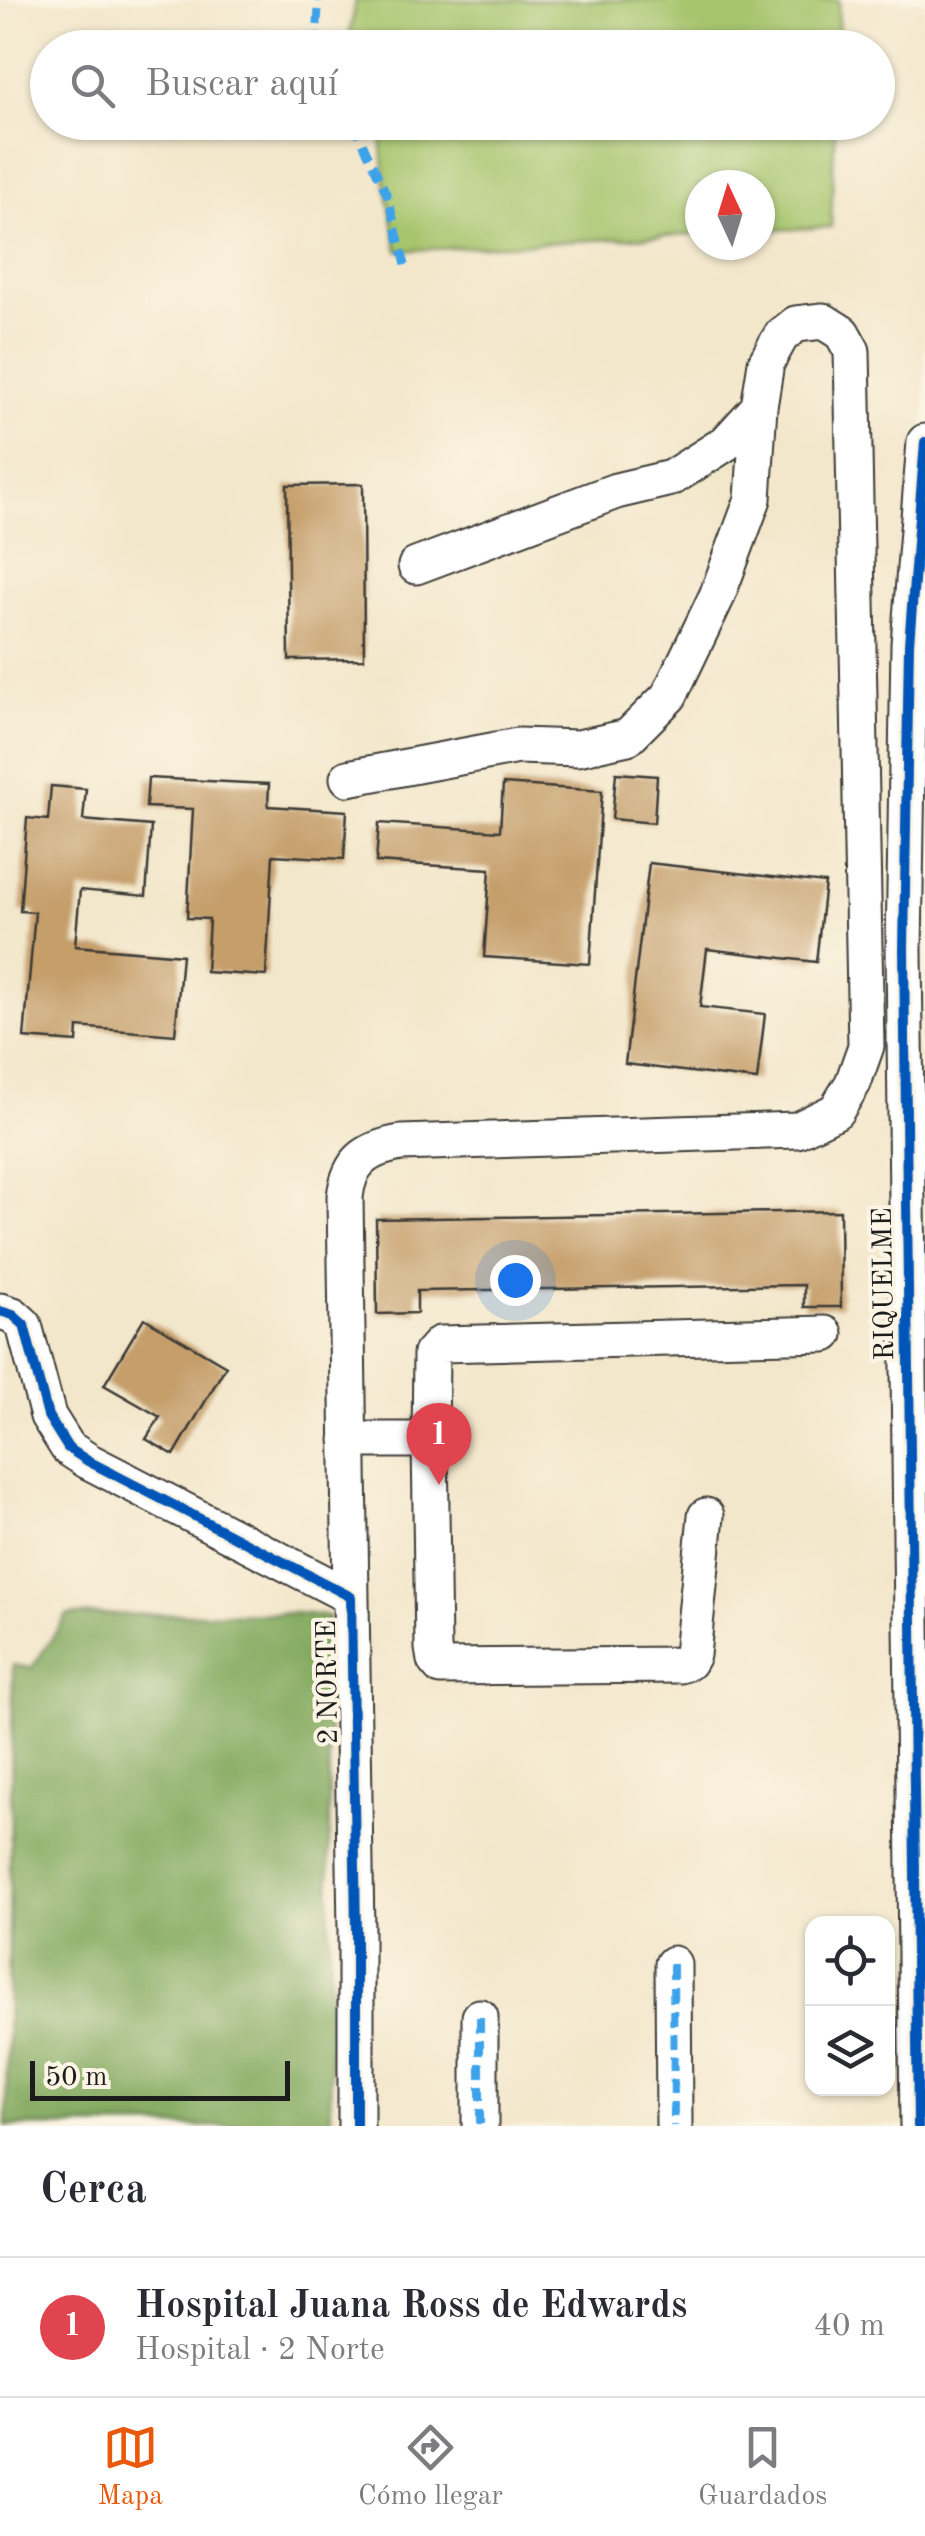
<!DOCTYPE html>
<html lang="es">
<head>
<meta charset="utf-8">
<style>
	:root { --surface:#fff; --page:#f7f7f7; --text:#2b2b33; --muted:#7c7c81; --line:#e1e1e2; --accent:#ea580c }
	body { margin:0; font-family:"Old Standard TT",serif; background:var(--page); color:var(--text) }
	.controls { position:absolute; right:30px; bottom:30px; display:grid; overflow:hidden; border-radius:20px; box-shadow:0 2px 8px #0004 }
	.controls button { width:90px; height:90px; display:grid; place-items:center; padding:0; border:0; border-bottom:2px solid var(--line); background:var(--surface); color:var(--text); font:50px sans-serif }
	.compass { position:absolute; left:685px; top:170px; width:90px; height:90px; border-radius:50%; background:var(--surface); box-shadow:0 2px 8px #0004; rotate:356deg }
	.scale { position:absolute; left:30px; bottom:25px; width:260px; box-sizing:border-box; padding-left:10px; border:5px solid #1c1c1c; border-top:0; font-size:28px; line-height:35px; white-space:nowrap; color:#1c1c1c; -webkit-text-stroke:8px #fcf5e5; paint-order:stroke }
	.you { position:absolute; left:515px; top:1280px; width:35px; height:35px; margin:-25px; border:8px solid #fff; border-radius:50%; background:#1a73e8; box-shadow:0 0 0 15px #1a73e833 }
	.badge { display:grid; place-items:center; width:65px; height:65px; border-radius:50%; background:var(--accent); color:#fff; font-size:32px; font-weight:700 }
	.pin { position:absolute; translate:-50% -82px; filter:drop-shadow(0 2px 5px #0008) }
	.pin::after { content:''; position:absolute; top:52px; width:35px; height:30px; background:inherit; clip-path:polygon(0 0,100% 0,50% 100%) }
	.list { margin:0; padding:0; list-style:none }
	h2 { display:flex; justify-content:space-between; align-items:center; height:130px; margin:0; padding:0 40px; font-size:42px }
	h2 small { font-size:32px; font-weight:400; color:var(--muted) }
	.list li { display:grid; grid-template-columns:65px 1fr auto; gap:30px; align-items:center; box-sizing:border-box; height:140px; padding:0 40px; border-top:2px solid var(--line) }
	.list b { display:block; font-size:38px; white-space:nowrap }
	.list p { margin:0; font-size:32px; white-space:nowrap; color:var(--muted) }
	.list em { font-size:32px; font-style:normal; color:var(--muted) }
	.icon { flex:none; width:55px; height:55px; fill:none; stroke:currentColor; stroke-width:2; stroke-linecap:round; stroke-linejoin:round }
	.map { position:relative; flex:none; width:925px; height:2126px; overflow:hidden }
	.search { position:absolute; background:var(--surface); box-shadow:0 2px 8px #0004; left:30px; right:30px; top:30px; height:110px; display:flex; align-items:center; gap:25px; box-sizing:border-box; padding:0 35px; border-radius:55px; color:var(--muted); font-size:38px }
	.sheet { height:270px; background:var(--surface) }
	nav { display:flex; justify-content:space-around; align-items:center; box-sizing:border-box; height:140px; border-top:2px solid var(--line); background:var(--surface); font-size:28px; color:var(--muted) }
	nav a { display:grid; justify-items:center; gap:5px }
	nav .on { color:var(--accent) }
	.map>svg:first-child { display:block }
	.green { fill:#a6c56d; stroke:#617044; stroke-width:2.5 }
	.forest { fill:#84aa60; stroke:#50633e; stroke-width:2.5 }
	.building { fill:#c59e6a }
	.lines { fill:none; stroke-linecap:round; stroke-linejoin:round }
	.minor-casing { stroke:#3c3a36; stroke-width:39 }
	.minor { stroke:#fff; stroke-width:35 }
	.quiet { stroke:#3da2ea; stroke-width:8; stroke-dasharray:15 8; stroke-linecap:butt }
	.cycleway-casing { stroke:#fcf5e5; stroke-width:16 }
	.cycleway { stroke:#0057b8; stroke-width:10 }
	.labels { text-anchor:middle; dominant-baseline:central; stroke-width:8; stroke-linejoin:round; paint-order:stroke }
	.street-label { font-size:28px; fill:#1c1c1c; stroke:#fcf5e5 }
</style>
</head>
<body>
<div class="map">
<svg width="925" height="2126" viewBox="0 0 925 2126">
	<rect width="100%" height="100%" fill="#fcf5e5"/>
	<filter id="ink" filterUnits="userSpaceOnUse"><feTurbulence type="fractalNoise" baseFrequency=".01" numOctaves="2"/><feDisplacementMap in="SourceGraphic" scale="20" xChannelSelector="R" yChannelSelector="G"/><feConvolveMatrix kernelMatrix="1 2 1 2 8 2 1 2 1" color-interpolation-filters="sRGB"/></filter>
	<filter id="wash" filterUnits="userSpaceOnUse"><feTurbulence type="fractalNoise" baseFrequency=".0048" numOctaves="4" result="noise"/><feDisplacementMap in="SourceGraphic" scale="40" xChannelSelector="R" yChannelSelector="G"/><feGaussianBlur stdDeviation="2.25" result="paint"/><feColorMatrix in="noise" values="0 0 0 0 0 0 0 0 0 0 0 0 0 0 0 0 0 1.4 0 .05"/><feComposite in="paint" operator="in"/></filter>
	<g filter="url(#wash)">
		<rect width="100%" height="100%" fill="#f3e7cb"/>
		<path class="green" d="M356 0H839L838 47H347Z
			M380 123H835L831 227 760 231V185H700V234L398 251 385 183Z"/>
		<path class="forest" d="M294 1613 328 1616 331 2126H6L13 1665 32 1668 67 1615Z"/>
		<g id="blocks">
			<path class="building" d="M363 484 364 659 289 660 287 485Z
				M616 773 657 776 654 823 612 819Z
				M148 778 269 784 268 806 347 811 344 859 273 855 266 976 206 972 209 919 187 918 193 809 146 807Z
				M503 784 602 791 590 964 484 957 490 869 376 862 379 823 500 831Z
				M51 786 86 789 83 820 151 826 146 896 80 890 75 946 182 955 175 1035 78 1027 77 1042 24 1038 35 912 20 911 27 818 48 820Z
				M649 863 825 883 816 962 707 949 700 1007 765 1014 757 1080 625 1064Z
				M840 1211 841 1307H804V1285L417 1291V1313L377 1314 376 1219Z
				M144 1318 226 1366 174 1455 146 1439 160 1417 104 1385Z"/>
		</g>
	</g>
	<g filter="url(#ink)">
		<use href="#blocks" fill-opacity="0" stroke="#3c3a36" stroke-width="2.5"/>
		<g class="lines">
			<defs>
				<path id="minor" d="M416 566 616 491 671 478 726 443 759 407
					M348 778 518 746 578 748 628 737 669 696 717 596 753 499 759 407 766 363 781 336 796 324 823 321 842 333 852 351 866 1046 853 1083 836 1111 797 1130 401 1143C366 1149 349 1161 345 1197L356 1933V2126
					M0 1311 13 1315 24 1325 48 1416 68 1448 88 1461 351 1597
					M348 1440H430
					M706 1516 692 1655 688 1662 680 1665 441 1667 435 1660 433 1648 430 1440 431 1354 440 1344 825 1334
					M673 1964 674 2126
					M480 2017V2126
					M918 2126 904 950 909 644 925 442"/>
			</defs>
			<use href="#minor" class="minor-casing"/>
			<use href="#minor" class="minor"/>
			<path class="quiet" d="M316 48 319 0
				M353 122 388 197 406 267
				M673 1964 674 2126
				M480 2017V2126"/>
			<defs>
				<path id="cycleway" d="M0 1311 13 1315 24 1325 48 1416 68 1448 88 1461 351 1597 356 1933V2126
					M918 2126 904 950 909 644 925 442"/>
			</defs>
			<use href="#cycleway" class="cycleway-casing"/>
			<use href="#cycleway" class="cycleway"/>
		</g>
	</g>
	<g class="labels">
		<g class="street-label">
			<text transform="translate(885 1284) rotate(-91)">RIQUELME</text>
			<text transform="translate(329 1682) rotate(-91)">2 NORTE</text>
		</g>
	</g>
</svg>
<div class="controls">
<button><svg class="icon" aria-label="locate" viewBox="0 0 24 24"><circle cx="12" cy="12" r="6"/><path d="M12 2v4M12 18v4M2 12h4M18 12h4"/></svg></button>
<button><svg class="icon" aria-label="layers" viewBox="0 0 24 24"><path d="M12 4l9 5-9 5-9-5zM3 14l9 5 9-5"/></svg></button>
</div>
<svg class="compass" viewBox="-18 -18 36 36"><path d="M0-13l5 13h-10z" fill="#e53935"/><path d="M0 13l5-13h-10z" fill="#7c7c81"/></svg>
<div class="scale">50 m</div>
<div class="you"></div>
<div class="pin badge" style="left:439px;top:1485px;background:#e0444e">1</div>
<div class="search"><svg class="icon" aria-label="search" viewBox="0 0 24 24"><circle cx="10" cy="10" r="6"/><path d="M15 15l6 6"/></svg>Buscar aquí</div>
</div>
<section class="sheet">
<h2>Cerca<small></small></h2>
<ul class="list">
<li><span class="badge" style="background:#e0444e">1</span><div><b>Hospital Juana Ross de Edwards</b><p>Hospital · 2 Norte</p></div><em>40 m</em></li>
</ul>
</section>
<nav>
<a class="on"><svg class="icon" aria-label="map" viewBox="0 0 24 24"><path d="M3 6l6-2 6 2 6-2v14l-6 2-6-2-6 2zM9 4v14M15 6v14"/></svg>Mapa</a>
<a><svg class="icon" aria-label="directions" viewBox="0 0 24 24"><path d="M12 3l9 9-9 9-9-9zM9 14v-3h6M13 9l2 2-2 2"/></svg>Cómo llegar</a>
<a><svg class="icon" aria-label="saved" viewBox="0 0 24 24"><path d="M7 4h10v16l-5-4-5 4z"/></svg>Guardados</a>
</nav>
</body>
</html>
